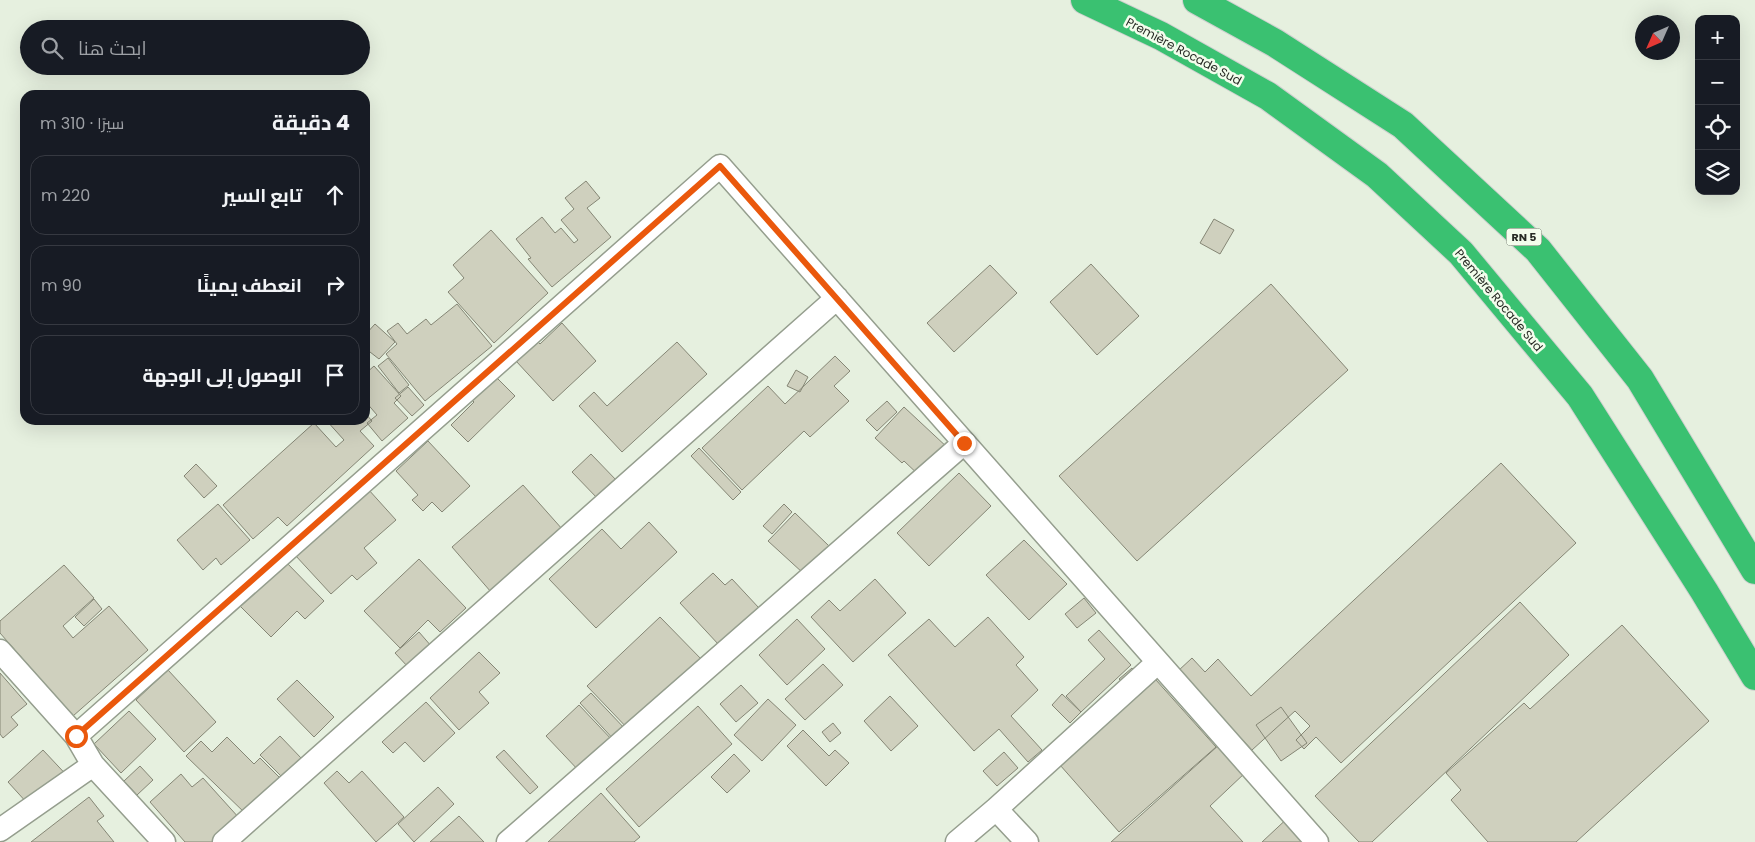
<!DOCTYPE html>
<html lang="ar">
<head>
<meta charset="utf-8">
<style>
	:root { --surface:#171b24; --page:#20242c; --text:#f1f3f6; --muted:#9ea1a6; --line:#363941 }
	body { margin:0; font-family:Poppins,Cairo,sans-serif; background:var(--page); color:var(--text); direction:rtl }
	.controls { position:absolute; right:15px; top:15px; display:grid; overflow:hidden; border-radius:10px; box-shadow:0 5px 20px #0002 }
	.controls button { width:45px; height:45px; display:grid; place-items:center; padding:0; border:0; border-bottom:1px solid var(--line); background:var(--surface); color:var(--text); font:25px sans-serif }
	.compass { position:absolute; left:1635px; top:15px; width:45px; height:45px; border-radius:50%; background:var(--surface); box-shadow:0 5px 20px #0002; rotate:225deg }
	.stop { position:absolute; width:15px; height:15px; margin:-11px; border:4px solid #ea580c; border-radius:50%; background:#fff }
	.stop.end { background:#ea580c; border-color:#fff; box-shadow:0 1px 5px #0008 }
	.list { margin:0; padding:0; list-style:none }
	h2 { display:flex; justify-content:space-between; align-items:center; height:65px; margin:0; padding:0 20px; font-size:21px }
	h2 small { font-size:16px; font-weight:400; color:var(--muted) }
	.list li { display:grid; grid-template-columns:32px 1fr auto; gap:15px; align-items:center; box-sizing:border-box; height:80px; margin:0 10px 10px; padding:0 10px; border:1px solid var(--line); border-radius:15px }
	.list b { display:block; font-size:19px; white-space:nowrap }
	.list em { font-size:16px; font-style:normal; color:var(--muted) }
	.icon { flex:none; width:28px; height:28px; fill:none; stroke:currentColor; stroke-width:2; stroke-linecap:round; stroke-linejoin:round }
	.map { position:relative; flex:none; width:1755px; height:842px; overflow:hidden; direction:ltr }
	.search { position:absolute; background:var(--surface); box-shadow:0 5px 20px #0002; left:20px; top:20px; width:350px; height:55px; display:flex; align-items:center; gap:12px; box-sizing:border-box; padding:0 18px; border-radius:28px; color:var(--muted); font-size:19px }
	.panel { position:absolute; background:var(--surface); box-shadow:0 5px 20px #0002; left:20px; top:90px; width:350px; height:335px; border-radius:15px; direction:rtl }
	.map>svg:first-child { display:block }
	.building { fill:#cfd0be; stroke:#858675 }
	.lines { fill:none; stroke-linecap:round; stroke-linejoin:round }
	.street-casing { stroke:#959e8e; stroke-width:25 }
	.highway-casing { stroke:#cfd0cf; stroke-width:30 }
	.street { stroke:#fff; stroke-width:22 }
	.highway { stroke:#3ac171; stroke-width:28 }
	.route { stroke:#ea580c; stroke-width:6 }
	.labels { text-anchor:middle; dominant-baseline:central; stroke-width:5; stroke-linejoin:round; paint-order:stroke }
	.shield { fill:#f3fdec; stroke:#646a61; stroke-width:1 }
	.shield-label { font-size:11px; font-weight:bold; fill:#272b25 }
	.street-label { font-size:12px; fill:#272b25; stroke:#f3fdec }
</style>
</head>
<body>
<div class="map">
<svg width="1755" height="842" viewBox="0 0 1755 842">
	<rect width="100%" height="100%" fill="#e6f0df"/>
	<path class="building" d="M586 181 600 198 587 208 611 237 552 287 528 259 531 258 516 239 542 217 555 233 561 228 574 243 578 240 561 220 574 209 565 198Z
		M1214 219 1234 230 1220 254 1200 243Z
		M491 230 548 293 494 343 448 292 464 278 453 265Z
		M1091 264 1139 316 1097 355 1050 302Z
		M990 265 1017 293 954 352 927 323Z
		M1271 284 1348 370 1137 561 1059 476Z
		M457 304 492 346 425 401 386 354 397 344 387 331 398 323 407 334 426 319 431 325Z
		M562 323 596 361 553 401 516 361 538 342 540 344Z
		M375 324 395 342 379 359 370 352 368 354 365 351V335Z
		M677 342 707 374 622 452 579 406 594 392 607 406Z
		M835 356 850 371 834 386 849 401 810 437 804 431 742 490 702 448 768 386 785 404Z
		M388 358 409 385 399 393 378 366Z
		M374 366 401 396 394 403 408 418 382 441 367 423 377 415 365 401V374Z
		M796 370 808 377 800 392 787 386Z
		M496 377 515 396 468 442 451 425 474 402 472 400Z
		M408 387 424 405 412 416 395 398Z
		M887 401 897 412 877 431 866 420Z
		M904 407 949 449 922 478 904 461 902 463 875 438Z
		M365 413 372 421 360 431 374 446 287 526 278 517 253 539 223 505 314 423 336 447 344 440 326 420H365Z
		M428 441 470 486 442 512 432 502 423 511 412 500 418 495 396 471Z
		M699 448 741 492 733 500 691 456Z
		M591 454 618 482 599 500 572 472Z
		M1501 463 1576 543 1341 763 1316 737 1304 749 1296 740 1310 726 1295 711 1252 750 1178 671 1192 658 1205 672 1218 659 1251 696Z
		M196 464 217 486 204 498 184 476Z
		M959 473 991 506 929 566 897 533Z
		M523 485 563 530 491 592 452 547Z
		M368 489 396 520 364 548 377 563 357 580 352 575 331 594 295 555Z
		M218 504 250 540 221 565 216 558 203 570 177 540Z
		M784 504 792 512 772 534 763 526Z
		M795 513 829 546 803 573 768 541Z
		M649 522 677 552 596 628 549 579 602 529 621 549Z
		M1024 540 1067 584 1029 620 986 575Z
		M419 559 466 608 440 632 428 620 400 648 364 611Z
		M284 560 324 601 305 619 297 611 271 637 238 604Z
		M64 565 94 598 63 626 73 638 109 606 148 650 73 716 0 633V621Z
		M713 573 725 585 732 579 759 608 719 645 680 603Z
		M875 579 906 613 853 662 811 617 829 600 840 611Z
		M1084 598 1096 613 1077 628 1065 614Z
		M94 599 102 609 84 626 75 617Z
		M1520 602 1569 655 1372 842H1359L1315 796Z
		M660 617 704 662 631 732 587 686Z
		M988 617 1024 657 1016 665 1038 690 1011 716 1042 750 1028 762 999 729 974 751 888 655 929 619 955 647Z
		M797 619 825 649 787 685 759 655Z
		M1622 625 1709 721 1576 842H1488L1451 800 1461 790 1446 773 1524 703 1530 709Z
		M1099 630 1131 665 1081 712 1066 696 1105 659 1088 640Z
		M419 632 432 647 409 668 395 653Z
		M479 652 500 673 479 692 489 703 459 730 430 698Z
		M823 664 843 685 805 720 785 699Z
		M1132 668 1138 674 1125 685 1119 679Z
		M168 670 216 722 184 752 136 700Z
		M0 673 27 704 11 717 18 725 3 738 0 734Z
		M297 680 334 717 314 737 277 699Z
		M1156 680 1216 747 1119 832 1060 765Z
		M741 685 758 703 736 722 720 704Z
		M591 693 627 731 616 742 580 703Z
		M1062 694 1081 712 1070 723 1052 705Z
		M890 696 918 726 891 751 864 721Z
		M768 699 796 725 762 761 734 735Z
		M426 702 455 733 424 762 405 742 393 753 382 742Z
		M579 705 614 742 581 773 546 736Z
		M698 706 732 744 639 827 606 789Z
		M1281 707 1307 743 1281 761 1256 725Z
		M129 711 156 739 121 773 94 744Z
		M833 723 841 733 830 742 822 732Z
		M803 730 829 756 835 750 849 763 826 786 787 746Z
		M280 736 302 759 283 778 260 755Z
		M227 737 254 764 260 758 281 779 247 815 186 756 201 741 212 752Z
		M1220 744 1246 772 1210 806 1243 842H1111Z
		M43 750 73 782 38 815 8 782Z
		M504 750 538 787 530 794 496 757Z
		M1004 752 1018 768 997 786 983 771Z
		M734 754 750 771 727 793 711 777Z
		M140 766 153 780 137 795 124 781Z
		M337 771 349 783 362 771 404 817 376 842 324 783Z
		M181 774 192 787 203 778 240 819 214 842H185L150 802Z
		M438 787 454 804 414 842 398 824Z
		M601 793 640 837 634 842H548Z
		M89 797 104 816 97 821 114 842H31Z
		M1292 814 1312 842H1262Z
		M459 816 484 842H430Z"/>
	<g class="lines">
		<defs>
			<path id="street" d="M0 651 76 736
				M996 809 1027 842
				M0 830 93 765
				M164 842 93 765 76 736 720 166 1317 842
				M224 842 837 298
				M508 842 964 443
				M957 842 996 809 1157 663"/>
			<path id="highway" d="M1085 0 1161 36 1268 96 1377 175 1461 253 1580 396 1704 591 1755 676
				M1197 0 1275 43 1403 125 1538 250 1640 379 1755 570"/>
		</defs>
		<use href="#street" class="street-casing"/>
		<use href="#highway" class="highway-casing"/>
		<use href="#street" class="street"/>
		<use href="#highway" class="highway"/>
	</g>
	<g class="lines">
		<path class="route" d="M76 736 720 166 964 443"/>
	</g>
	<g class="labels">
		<rect class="shield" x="1506.5" y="228.5" width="35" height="17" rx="4"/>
		<g class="shield-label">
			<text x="1524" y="237">RN 5</text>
		</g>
		<g class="street-label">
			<text transform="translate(1184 51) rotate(28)">Première Rocade Sud</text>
			<text transform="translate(1499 300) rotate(50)">Première Rocade Sud</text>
		</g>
	</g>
</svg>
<div class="controls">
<button>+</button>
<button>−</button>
<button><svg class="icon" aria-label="locate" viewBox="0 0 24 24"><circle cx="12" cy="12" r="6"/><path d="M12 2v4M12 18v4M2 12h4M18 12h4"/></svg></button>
<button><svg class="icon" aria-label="layers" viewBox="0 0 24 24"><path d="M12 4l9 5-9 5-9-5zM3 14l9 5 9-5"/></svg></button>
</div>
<svg class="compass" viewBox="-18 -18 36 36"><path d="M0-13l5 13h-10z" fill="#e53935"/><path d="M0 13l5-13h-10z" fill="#9ea1a6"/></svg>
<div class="stop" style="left:76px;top:736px"></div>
<div class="stop end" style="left:964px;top:443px"></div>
<div class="search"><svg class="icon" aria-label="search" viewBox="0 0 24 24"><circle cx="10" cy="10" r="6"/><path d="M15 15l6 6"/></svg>ابحث هنا</div>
<section class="panel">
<h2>4 دقيقة<small>سيرًا · 310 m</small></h2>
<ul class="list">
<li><svg class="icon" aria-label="ahead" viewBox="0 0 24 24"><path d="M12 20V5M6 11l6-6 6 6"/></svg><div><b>تابع السير</b></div><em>220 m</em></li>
<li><svg class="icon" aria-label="right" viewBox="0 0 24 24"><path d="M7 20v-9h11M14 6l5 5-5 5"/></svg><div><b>انعطف يمينًا</b></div><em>90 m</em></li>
<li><svg class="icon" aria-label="arrive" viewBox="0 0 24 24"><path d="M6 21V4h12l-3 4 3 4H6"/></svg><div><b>الوصول إلى الوجهة</b></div></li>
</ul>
</section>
</div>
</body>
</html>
